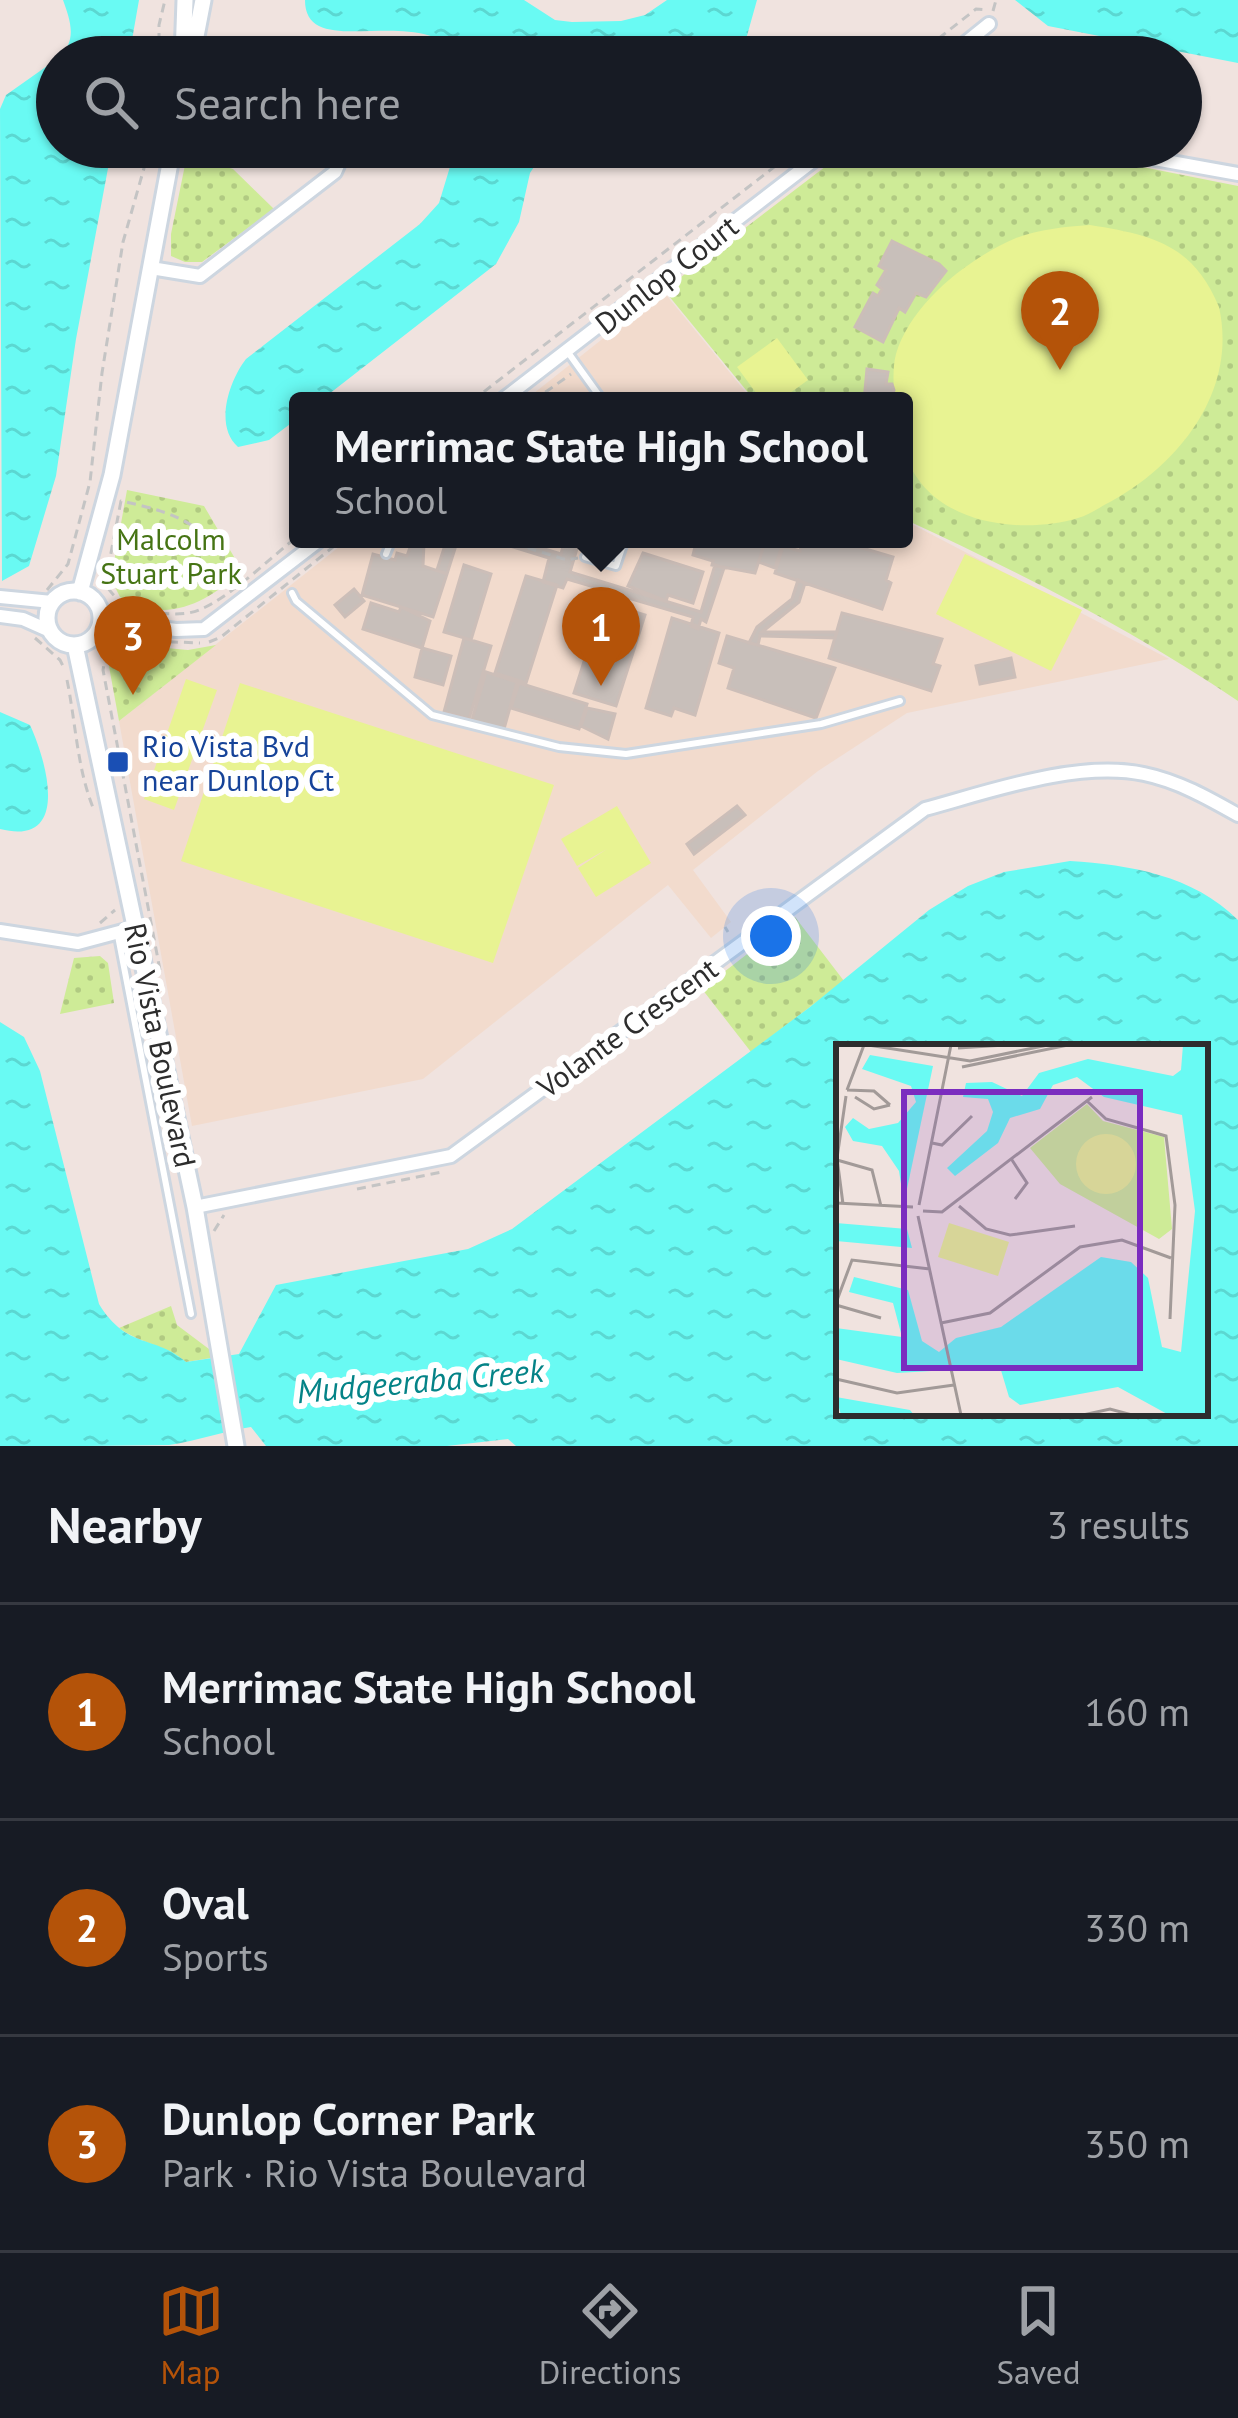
<!DOCTYPE html>
<html lang="en">
<head>
<meta charset="utf-8">
<style>
	:root { --surface:#171b24; --page:#242831; --text:#f1f3f6; --muted:#9ea1a6; --line:#363941; --accent:#b45309 }
	body { margin:0; font-family:"PT Sans",sans-serif; background:var(--page); color:var(--text) }
	.you { position:absolute; left:771px; top:936px; width:42px; height:42px; margin:-30px; border:9px solid #fff; border-radius:50%; background:#1a73e8; box-shadow:0 0 0 18px #1a73e833 }
	.badge { display:grid; place-items:center; width:78px; height:78px; border-radius:50%; background:var(--accent); color:#fff; font-size:39px; font-weight:700 }
	.pin { position:absolute; translate:-50% -99px; filter:drop-shadow(0 3px 6px #0008) }
	.pin::after { content:''; position:absolute; top:63px; width:42px; height:36px; background:inherit; clip-path:polygon(0 0,100% 0,50% 100%) }
	.popup { position:absolute; left:289px; top:392px; width:624px; height:156px; box-sizing:border-box; display:grid; place-content:center; border-radius:12px; background:var(--surface); filter:drop-shadow(0 3px 9px #0005); font-size:39px; white-space:nowrap; color:var(--muted) }
	.popup b { font-size:45px; color:var(--text) }
	.popup::after { content:''; position:absolute; left:50%; top:100%; margin-left:-24px; border:24px solid transparent; border-top-color:var(--surface) }
	.list { margin:0; padding:0; list-style:none }
	h2 { display:flex; justify-content:space-between; align-items:center; height:156px; margin:0; padding:0 48px; font-size:51px }
	h2 small { font-size:39px; font-weight:400; color:var(--muted) }
	.list li { display:grid; grid-template-columns:78px 1fr auto; gap:36px; align-items:center; box-sizing:border-box; height:216px; padding:0 48px; border-top:3px solid var(--line) }
	.list b { display:block; font-size:45px; white-space:nowrap }
	.list p { margin:0; font-size:39px; white-space:nowrap; color:var(--muted) }
	.list em { font-size:39px; font-style:normal; color:var(--muted) }
	.icon { flex:none; width:66px; height:66px; fill:none; stroke:currentColor; stroke-width:2; stroke-linecap:round; stroke-linejoin:round }
	.map { position:relative; flex:none; width:1238px; height:1446px; overflow:hidden }
	.search { position:absolute; background:var(--surface); box-shadow:0 3px 9px #0004; left:36px; right:36px; top:36px; height:132px; display:flex; align-items:center; gap:30px; box-sizing:border-box; padding:0 42px; border-radius:66px; color:var(--muted); font-size:45px }
	.sheet { height:804px; background:var(--surface) }
	nav { display:flex; justify-content:space-around; align-items:center; box-sizing:border-box; height:168px; border-top:3px solid var(--line); background:var(--surface); font-size:33px; color:var(--muted) }
	nav a { display:grid; justify-items:center; gap:6px }
	nav .on { color:var(--accent) }
	.map>svg:first-child { display:block }
	.education { fill:#f2dbcd }
	.grass { fill:url(#grass-dots) }
	.pitch { fill:#e8f392 }
	.water { fill:url(#water-ripples); fill-rule:evenodd }
	.building { fill:#c8bfba; stroke:#ccbeb8; stroke-width:3 }
	.lines { fill:none; stroke-linecap:round; stroke-linejoin:round }
	.service-casing { stroke:#cdd6e0; stroke-width:12 }
	.minor-casing { stroke:#cdd6e0; stroke-width:18 }
	.tertiary-casing { stroke:#cdd6e0; stroke-width:21 }
	.path { stroke:#c4c4c4; stroke-width:3; stroke-dasharray:9 6; stroke-linecap:butt }
	.service { stroke:#fff; stroke-width:6 }
	.minor { stroke:#fff; stroke-width:12 }
	.tertiary { stroke:#fff; stroke-width:15 }
	.transit-dot { fill:#1a4fb4; stroke:#fff; stroke-width:4.5 }
	.labels { text-anchor:middle; dominant-baseline:central; stroke-width:12; stroke-linejoin:round; paint-order:stroke }
	.street-label { font-size:30px; fill:#2d2d2d; stroke:#fff }
	.park-label { font-size:30px; fill:#467414; stroke:#fff }
	.transit-label { font-size:30px; fill:#164399; stroke:#fff; text-anchor:start }
	.water-label { font-size:33px; font-style:italic; fill:#048387; stroke:#fff }
	.inset-road { fill:none; stroke:#a29a98; stroke-width:3 }
	.view { fill:#7b2cbf; fill-opacity:0.15; stroke:#7b2cbf; stroke-width:6 }
	.inset-edge { fill:none; stroke:#2d2d2d; stroke-width:6 }
</style>
</head>
<body>
<div class="map">
<svg width="1238" height="1446" viewBox="0 0 1238 1446">
	<defs>
		<pattern id="grass-dots" width="8" height="8" patternUnits="userSpaceOnUse" patternTransform="scale(3)"><rect width="8" height="8" fill="#ceeb97"/><path d="M2 2h.1M6 6h.1" fill="none" stroke="#b1ca82" stroke-width="1.8" stroke-linecap="round"/></pattern>
		<pattern id="water-ripples" width="26" height="14" patternUnits="userSpaceOnUse" patternTransform="scale(3)"><rect width="26" height="14" fill="#69faf3"/><path d="M2 4q2-2 4 0t4 0M15 11q2-2 4 0t4 0" fill="none" stroke="#5bd7d1"/></pattern>
	</defs>
	<rect width="100%" height="100%" fill="#f0e3df"/>
	<path class="education" d="M663 291 753 401H524Z
		M904 520 1169 659 907 713 818 771 693 870 731 922 711 938 668 885 423 1079 192 1126 119 721 349 539H904Z"/>
	<path class="grass" d="M851 147H1042L1238 186V701C1133 630 1019 572 904 519V401H755L664 290Z
		M187 155 233 169 274 209 202 262H185L171 256V234Z
		M127 490 204 506 243 572C205 601 170 626 120 597L111 579Z
		M123 644 188 650 216 645 119 721 108 661 116 647Z
		M795 917 844 981 751 1052 702 989Z
		M100 956 108 963 114 1003 60 1014 74 958Z
		M171 1306 177 1325 209 1349 211 1358 186 1362C168 1346 139 1343 119 1328Z"/>
	<path class="pitch" d="M1090 225C1152 235 1193 244 1219 307 1238 392 1178 465 1110 502 1100 507 1089 515 1078 518 1018 536 928 523 906 455 900 440 904 418 904 401H894C894 386 892 368 896 354 911 303 969 258 1016 238 1040 229 1064 227 1090 225Z
		M777 338 808 380 779 401H762L737 367Z
		M965 554 1082 610 1051 671 936 614Z
		M186 679 217 690 174 810 144 799Z
		M240 683 554 785 493 963 181 861Z
		M617 806 651 863 596 897 578 868 607 849 577 866 561 839Z"/>
	<path class="water" d="M63 0H139L129 57H59C78 40 70 20 63 0Z
		M305 0H524L555 20 572 22 621 21 645 15 667 0H757L741 57H460C420 0 305 64 305 0Z
		M1015 0H1238V63L1048 26Z
		M57 59V147H112L76 339 56 476 29 566 2 581 0 109 6 95Z
		M456 147H547L530 173 519 222 496 264 320 401H298V418L269 440 238 447C214 426 229 381 246 359L420 224 439 203Z
		M0 712 30 725C47 762 71 847 0 829Z
		M1070 861C1130 865 1193 875 1238 920V1446H516L508 1439 447 1446H266L251 1427C223 1431 198 1441 169 1445 115 1446 55 1446 0 1446V1022L24 1037 40 1071 99 1304C127 1350 156 1335 186 1362L239 1354 276 1285 468 1249 512 1229 810 1007 929 910 968 886 1004 872ZM839 1047H1205V1413H839Z"/>
	<path class="building" d="M892 241 939 264 946 271 926 297 916 293 905 312 899 308 883 342 855 327 873 293 878 296 882 289 877 285 886 270 879 266Z
		M867 369 888 372 886 384H892L894 390 891 401H864Z
		M413 539 424 543 423 566 447 574 433 617 362 595 373 554 395 560 397 553 407 556Z
		M447 539H458L447 574 437 570Z
		M487 539H512L561 554 565 539H572L579 542 570 572 701 612 715 565 724 568 706 622 701 619 698 629 691 626 693 617 625 597 621 608 613 606 618 594 567 579 563 588 543 582 549 558Z
		M697 539H766L755 573 712 565 713 561 693 555Z
		M765 539 782 545 775 568 759 562Z
		M803 539H832L893 557 886 580 891 583 882 609 775 573 783 546 800 551Z
		M643 553 703 572 693 603 668 595 666 601 628 586Z
		M464 565 491 574 471 640 444 632Z
		M526 576 557 585 526 683 495 673Z
		M798 580 805 583 799 602 762 632H837L835 638 760 636 758 645 749 643 757 627 792 599Z
		M354 589 364 601 345 617 335 605Z
		M603 602 645 615 616 706 574 693Z
		M371 603 399 612 401 607 430 621 422 648 363 629Z
		M842 613 942 639 933 664 940 666 931 691 829 658Z
		M672 618 719 633 695 715 674 708 671 716 646 708Z
		M727 636 835 668 816 718 728 688 734 668 719 663Z
		M464 638 491 646 469 719 444 712Z
		M422 648 451 656 443 685 415 677Z
		M1011 658 1015 677 980 684 976 666Z
		M486 672 517 682 504 729 472 720Z
		M519 683 587 704 579 729 511 708Z
		M587 708 615 714 608 739 581 726Z
		M737 806 745 815 694 854 687 844Z"/>
	<g class="lines">
		<defs>
			<path id="service" d="M567 351 603 401
				M386 554 392 539
				M585 557 616 566 625 539
				M292 593 296 601 432 715 559 747 626 754 821 724 900 701
				M118 936 191 1314"/>
			<path id="minor" d="M948 57 989 24
				M1088 147 1238 174
				M151 268 200 276 335 172 346 147
				M501 401 831 147
				M0 597 52 602
				M0 616 23 619 50 631
				M101 620 176 630 204 629 321 539
				M0 931 78 943 138 927
				M195 1207 451 1156 925 809C991 791 1078 760 1144 774 1178 781 1208 798 1238 815"/>
			<path id="tertiary" d="M183 57 185 0
				M192 57 203 0
				M47 618a27 27 0 1 1 54 0a27 27 0 1 1-54 0Z
				M80 592 112 475 173 147
				M75 645 195 1207 236 1446"/>
		</defs>
		<use href="#service" class="service-casing"/>
		<use href="#minor" class="minor-casing"/>
		<use href="#tertiary" class="tertiary-casing"/>
		<path class="path" d="M993 11 996 0
			M159 57V25L165 0
			M915 57 976 9 988 10
			M472 401 800 147
			M533 401 571 374
			M499 539 567 560 578 558
			M241 581C207 526 183 514 121 501L105 584C118 603 128 609 151 612 167 614 184 616 199 610 231 597 270 558 298 536
			M47 590 68 564 90 482 102 373 123 242 150 147
			M35 638 60 660 65 670
			M209 642 221 637 343 539
			M67 680C76 724 77 769 94 810
			M100 923 115 910
			M725 927 728 932
			M160 970 103 670C106 653 107 645 124 640L200 643
			M357 1189 442 1172
			M214 1231 224 1215"/>
		<use href="#service" class="service"/>
		<use href="#minor" class="minor"/>
		<use href="#tertiary" class="tertiary"/>
	</g>
	<rect class="transit-dot" x="106" y="750" width="24" height="24" rx="6"/>
	<g class="labels">
		<g class="street-label">
			<text transform="translate(666 274) rotate(-38)">Dunlop Court</text>
			<text transform="translate(627 1027) rotate(-36)">Volante Crescent</text>
			<text transform="translate(161 1045) rotate(78)">Rio Vista Boulevard</text>
		</g>
		<g class="park-label">
			<text x="171" y="538">Malcolm<tspan x="171" dy="34">Stuart Park</tspan></text>
		</g>
		<g class="transit-label">
			<text x="142" y="745">Rio Vista Bvd<tspan x="142" dy="34">near Dunlop Ct</tspan></text>
		</g>
		<g class="water-label">
			<text transform="translate(420 1380) rotate(-5)">Mudgeeraba Creek</text>
		</g>
	</g>
	<g transform="translate(836 1044)">
		<rect width="372" height="372" fill="#f0e3df"/>
		<path d="M251 60 267 77 328 93 336 185 323 195 224 140 194 104Z" fill="#ceeb97"/>
		<path d="M240 120a30 30 0 1 1 60 0a30 30 0 1 1-60 0ZM113 179 173 198 162 232 102 213Z" fill="#e8f392"/>
		<path d="M347 1H372V371H333L282 343 184 361 173 353 164 323 61 329 0 315V284L66 293 57 259 13 248 18 233 72 246 86 297 103 308 120 294 165 283 265 213 295 218 312 234 326 303 345 308 359 167 346 71 268 53 241 33 217 41 204 65 174 74 162 99 119 132 111 124 151 87 157 68 152 55 127 53 130 39 156 38 186 52 203 29 252 15 337 32 345 26ZM34 11 97 22 68 159 63 127 46 102 17 97 9 83 17 74 33 85 62 79 80 58 75 42 26 25ZM0 179 71 185 76 204 0 197ZM0 353 74 366 78 371H5Z" fill="#69faf3"/>
		<path class="inset-road" d="M32 1 134 17 212 1M122 4 169 1M126 23 232 1M11 46 38 47 54 61M11 46 28 1M19 53 38 65 54 61M251 57 270 75 330 92 339 161 334 275M96 99 106 101 136 72M1 116 36 126 45 162M176 116 191 139 179 155M0 159 77 163M7 160 1 114 10 52M83 161 115 1M123 162 150 185 174 191 239 182M87 167 106 168 256 53M82 172 125 371M0 259 16 216 94 225M0 261 45 274M105 279 154 269 244 203 286 196 335 214M0 335 61 349 118 341M247 371 274 365 296 371"/>
		<path class="view" d="M68 48H304V324H68Z"/>
		<rect width="372" height="372" class="inset-edge"/>
	</g>
</svg>
<div class="you"></div>
<div class="pin badge" style="left:601px;top:686px">1</div>
<div class="popup"><b>Merrimac State High School</b>School</div>
<div class="pin badge" style="left:1060px;top:370px">2</div>
<div class="pin badge" style="left:133px;top:695px">3</div>
<div class="search"><svg class="icon" aria-label="search" viewBox="0 0 24 24"><circle cx="10" cy="10" r="6"/><path d="M15 15l6 6"/></svg>Search here</div>
</div>
<section class="sheet">
<h2>Nearby<small>3 results</small></h2>
<ul class="list">
<li><span class="badge">1</span><div><b>Merrimac State High School</b><p>School</p></div><em>160 m</em></li>
<li><span class="badge">2</span><div><b>Oval</b><p>Sports</p></div><em>330 m</em></li>
<li><span class="badge">3</span><div><b>Dunlop Corner Park</b><p>Park · Rio Vista Boulevard</p></div><em>350 m</em></li>
</ul>
</section>
<nav>
<a class="on"><svg class="icon" aria-label="map" viewBox="0 0 24 24"><path d="M3 6l6-2 6 2 6-2v14l-6 2-6-2-6 2zM9 4v14M15 6v14"/></svg>Map</a>
<a><svg class="icon" aria-label="directions" viewBox="0 0 24 24"><path d="M12 3l9 9-9 9-9-9zM9 14v-3h6M13 9l2 2-2 2"/></svg>Directions</a>
<a><svg class="icon" aria-label="saved" viewBox="0 0 24 24"><path d="M7 4h10v16l-5-4-5 4z"/></svg>Saved</a>
</nav>
</body>
</html>
